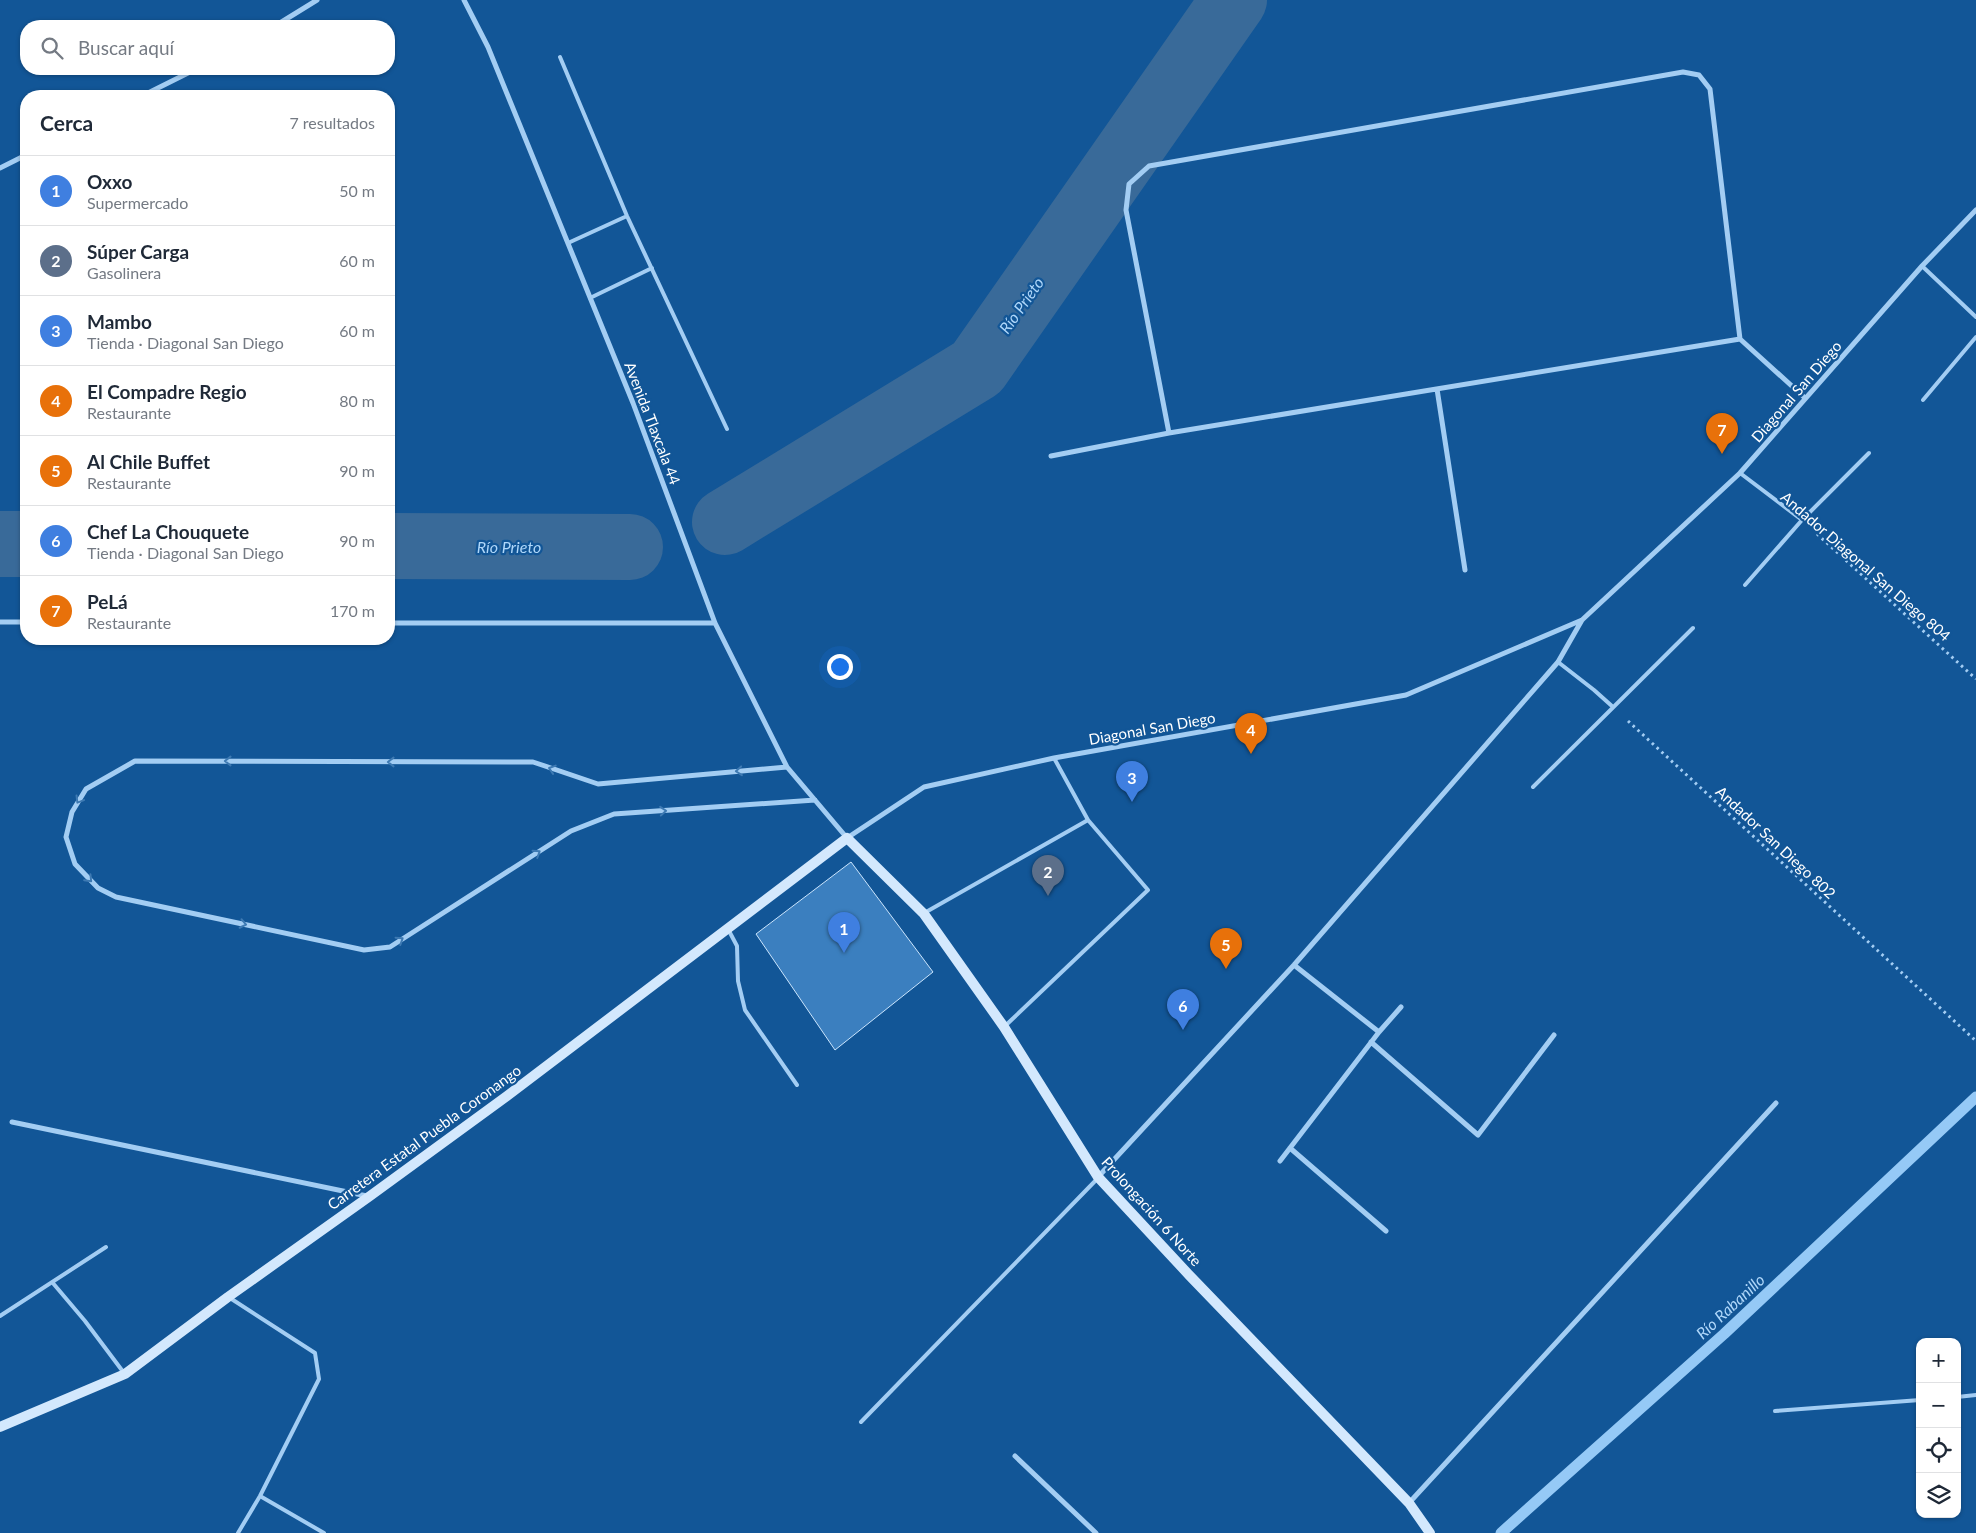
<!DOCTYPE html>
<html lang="es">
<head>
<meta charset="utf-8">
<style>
	:root { --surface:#fff; --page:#f6f6f7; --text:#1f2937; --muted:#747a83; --line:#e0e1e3; --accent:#2563eb }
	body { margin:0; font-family:Lato,sans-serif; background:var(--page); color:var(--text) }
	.controls { position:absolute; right:15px; bottom:15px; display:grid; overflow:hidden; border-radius:10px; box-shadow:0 1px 4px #0004 }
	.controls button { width:45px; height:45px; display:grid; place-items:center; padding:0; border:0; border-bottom:1px solid var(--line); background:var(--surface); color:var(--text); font:25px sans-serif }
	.you { position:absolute; left:839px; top:666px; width:18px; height:18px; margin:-12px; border:4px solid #fff; border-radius:50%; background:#1a73e8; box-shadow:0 0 0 8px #1a73e833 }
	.badge { display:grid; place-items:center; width:32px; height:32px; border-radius:50%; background:var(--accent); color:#fff; font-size:16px; font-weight:700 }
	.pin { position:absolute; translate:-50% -41px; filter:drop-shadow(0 1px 2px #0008) }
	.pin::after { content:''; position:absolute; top:26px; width:18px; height:15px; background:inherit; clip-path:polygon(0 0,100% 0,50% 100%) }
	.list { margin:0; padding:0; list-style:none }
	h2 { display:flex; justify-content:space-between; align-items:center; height:65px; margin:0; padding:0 20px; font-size:21px }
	h2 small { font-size:16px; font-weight:400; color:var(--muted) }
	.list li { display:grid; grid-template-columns:32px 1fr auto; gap:15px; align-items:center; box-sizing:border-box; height:70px; padding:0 20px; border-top:1px solid var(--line) }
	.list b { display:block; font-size:19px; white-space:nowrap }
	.list p { margin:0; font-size:16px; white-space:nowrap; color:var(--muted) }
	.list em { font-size:16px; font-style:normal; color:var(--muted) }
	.icon { flex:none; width:28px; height:28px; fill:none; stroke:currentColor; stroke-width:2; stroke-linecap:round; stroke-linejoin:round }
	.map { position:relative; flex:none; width:1976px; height:1533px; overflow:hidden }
	.search { position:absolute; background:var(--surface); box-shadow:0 1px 4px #0004; left:20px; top:20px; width:375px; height:55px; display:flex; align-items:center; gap:12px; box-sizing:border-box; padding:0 18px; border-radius:20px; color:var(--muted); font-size:19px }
	.panel { position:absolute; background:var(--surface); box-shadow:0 1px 4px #0004; left:20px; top:90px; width:375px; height:555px; border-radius:20px }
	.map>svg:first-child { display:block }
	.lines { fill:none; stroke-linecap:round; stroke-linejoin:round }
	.stream { stroke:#95c9f6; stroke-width:11 }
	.river { stroke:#396a99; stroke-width:66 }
	.building { fill:#3b7fbf; stroke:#cbe5fd }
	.path { stroke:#a3cdf3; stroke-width:3; stroke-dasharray:2.5 4; stroke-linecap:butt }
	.service { stroke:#a3cdf3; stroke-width:4 }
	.minor { stroke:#a3cdf3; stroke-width:5 }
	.secondary { stroke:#d3e8fd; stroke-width:10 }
	.oneway { stroke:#3e7ab3 }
	.labels { text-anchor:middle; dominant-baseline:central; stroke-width:4.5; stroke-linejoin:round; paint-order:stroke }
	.street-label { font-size:15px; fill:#fff; stroke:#125697 }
	.water-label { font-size:16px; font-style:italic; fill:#afd7fa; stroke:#125697 }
</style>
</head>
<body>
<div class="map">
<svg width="1976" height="1533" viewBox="0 0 1976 1533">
	<rect width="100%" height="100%" fill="#125697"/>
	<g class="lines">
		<path class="stream" d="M1501 1533 1724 1334 1976 1097"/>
		<path class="river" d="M725 522 977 368 1234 0
			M0 544H26
			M389 546 630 547"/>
	</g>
	<path class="building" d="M851 862 933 972 835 1050 756 934Z"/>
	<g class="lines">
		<path class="path" d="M1817 534 1976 679
			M1628 721 1976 1041"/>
		<path class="service" d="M560 57 627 216 727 429
			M568 243 627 216
			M1922 266 1976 317
			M590 298 652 268
			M1923 400 1976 337
			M1740 473 1802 520
			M1745 585 1802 520 1869 453
			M1558 662 1594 690 1613 707
			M1054 758 1088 820
			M1533 787 1693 628
			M926 912 1088 820 1148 890 1005 1026
			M728 929 737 946 738 981 745 1010 797 1085
			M52 1282 85 1321 124 1373
			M230 1298 315 1353 319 1379 260 1496 238 1533
			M0 1316 106 1247
			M1957 1397 1976 1395
			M1775 1411 1920 1400
			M861 1422 1098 1178
			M260 1496 324 1533"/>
		<path class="minor" d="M464 0 488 47 633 403 715 623 787 767 847 838 924 787 1054 758 1406 695 1582 620
			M275 26 317 0
			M142 96 196 69
			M0 168 26 155
			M1437 389 1465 570
			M1169 433 1126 210 1129 184 1149 166 1683 72 1699 75 1710 89 1740 339
			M1051 456 1169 433 1740 339 1805 398
			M0 622H26
			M389 623H715
			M787 767 598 784 533 762 135 761 86 789 72 812 66 837 75 864 98 888 116 897 364 950 390 947 571 831 614 814 815 800
			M1294 965 1379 1032
			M1371 1042 1478 1135 1554 1035
			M12 1122 367 1196
			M1290 1148 1386 1231
			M1280 1161 1379 1032 1401 1007
			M1098 1177 1294 965 1558 662 1582 620 1740 473 1922 266 1976 210
			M1015 1456 1096 1533
			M1409 1503 1776 1103"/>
		<path class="secondary" d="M0 1427 125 1374 228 1297 370 1196 507 1096 847 838 924 914 1004 1027 1098 1177 1190 1276 1409 1503 1430 1533"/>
	</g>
	<defs><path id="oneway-chevron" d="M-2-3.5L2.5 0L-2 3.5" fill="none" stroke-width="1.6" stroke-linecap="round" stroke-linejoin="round" transform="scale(1.25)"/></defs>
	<g class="oneway">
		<use href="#oneway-chevron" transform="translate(228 761) rotate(-180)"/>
		<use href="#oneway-chevron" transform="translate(391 762) rotate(-180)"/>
		<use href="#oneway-chevron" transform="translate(552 769) rotate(-162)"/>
		<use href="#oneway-chevron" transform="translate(739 771) rotate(175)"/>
		<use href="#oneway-chevron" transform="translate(79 800) rotate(121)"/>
		<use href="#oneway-chevron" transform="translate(663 811) rotate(-4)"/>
		<use href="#oneway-chevron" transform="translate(537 853) rotate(-33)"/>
		<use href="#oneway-chevron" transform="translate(89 879) rotate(46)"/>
		<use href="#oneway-chevron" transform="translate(243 924) rotate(12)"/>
		<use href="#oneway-chevron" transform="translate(400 940) rotate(-33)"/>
	</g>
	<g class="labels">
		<g class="street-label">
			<text transform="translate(1796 391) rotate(-49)">Diagonal San Diego</text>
			<text transform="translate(653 423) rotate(69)">Avenida Tlaxcala 44</text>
			<text transform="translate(1866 566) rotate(41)">Andador Diagonal San Diego 804</text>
			<text transform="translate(1152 728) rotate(-10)">Diagonal San Diego</text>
			<text transform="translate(1776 842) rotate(43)">Andador San Diego 802</text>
			<text transform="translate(424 1137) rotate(-36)">Carretera Estatal Puebla Coronango</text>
			<text transform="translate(1152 1211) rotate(48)">Prolongación 6 Norte</text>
		</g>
		<g class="water-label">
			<text transform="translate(1021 305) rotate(-55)">Río Prieto</text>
			<text x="509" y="546">Río Prieto</text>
			<text transform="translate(1730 1306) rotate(-43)">Río Rabanillo</text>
		</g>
	</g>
</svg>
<div class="controls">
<button>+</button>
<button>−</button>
<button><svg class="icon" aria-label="locate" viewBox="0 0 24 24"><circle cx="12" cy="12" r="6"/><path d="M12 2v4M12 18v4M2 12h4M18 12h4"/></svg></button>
<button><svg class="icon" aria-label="layers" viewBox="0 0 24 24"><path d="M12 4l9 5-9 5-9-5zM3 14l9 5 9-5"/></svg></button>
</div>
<div class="you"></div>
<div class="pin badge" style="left:844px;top:953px;background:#3f7fe0">1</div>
<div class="pin badge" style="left:1048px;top:896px;background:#5c6f8a">2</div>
<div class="pin badge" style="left:1132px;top:802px;background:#3f7fe0">3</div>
<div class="pin badge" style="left:1251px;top:754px;background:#e8710a">4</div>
<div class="pin badge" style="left:1226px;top:969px;background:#e8710a">5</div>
<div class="pin badge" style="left:1183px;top:1030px;background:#3f7fe0">6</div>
<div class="pin badge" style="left:1722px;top:454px;background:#e8710a">7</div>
<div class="search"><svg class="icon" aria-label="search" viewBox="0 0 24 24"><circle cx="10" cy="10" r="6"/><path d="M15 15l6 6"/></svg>Buscar aquí</div>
<section class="panel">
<h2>Cerca<small>7 resultados</small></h2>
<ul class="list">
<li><span class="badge" style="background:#3f7fe0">1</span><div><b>Oxxo</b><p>Supermercado</p></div><em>50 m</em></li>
<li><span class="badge" style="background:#5c6f8a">2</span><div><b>Súper Carga</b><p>Gasolinera</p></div><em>60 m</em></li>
<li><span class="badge" style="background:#3f7fe0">3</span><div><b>Mambo</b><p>Tienda · Diagonal San Diego</p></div><em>60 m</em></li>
<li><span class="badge" style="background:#e8710a">4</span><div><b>El Compadre Regio</b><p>Restaurante</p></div><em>80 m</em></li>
<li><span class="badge" style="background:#e8710a">5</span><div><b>Al Chile Buffet</b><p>Restaurante</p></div><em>90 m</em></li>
<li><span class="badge" style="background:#3f7fe0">6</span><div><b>Chef La Chouquete</b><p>Tienda · Diagonal San Diego</p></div><em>90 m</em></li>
<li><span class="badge" style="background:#e8710a">7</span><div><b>PeLá</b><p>Restaurante</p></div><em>170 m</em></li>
</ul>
</section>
</div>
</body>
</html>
